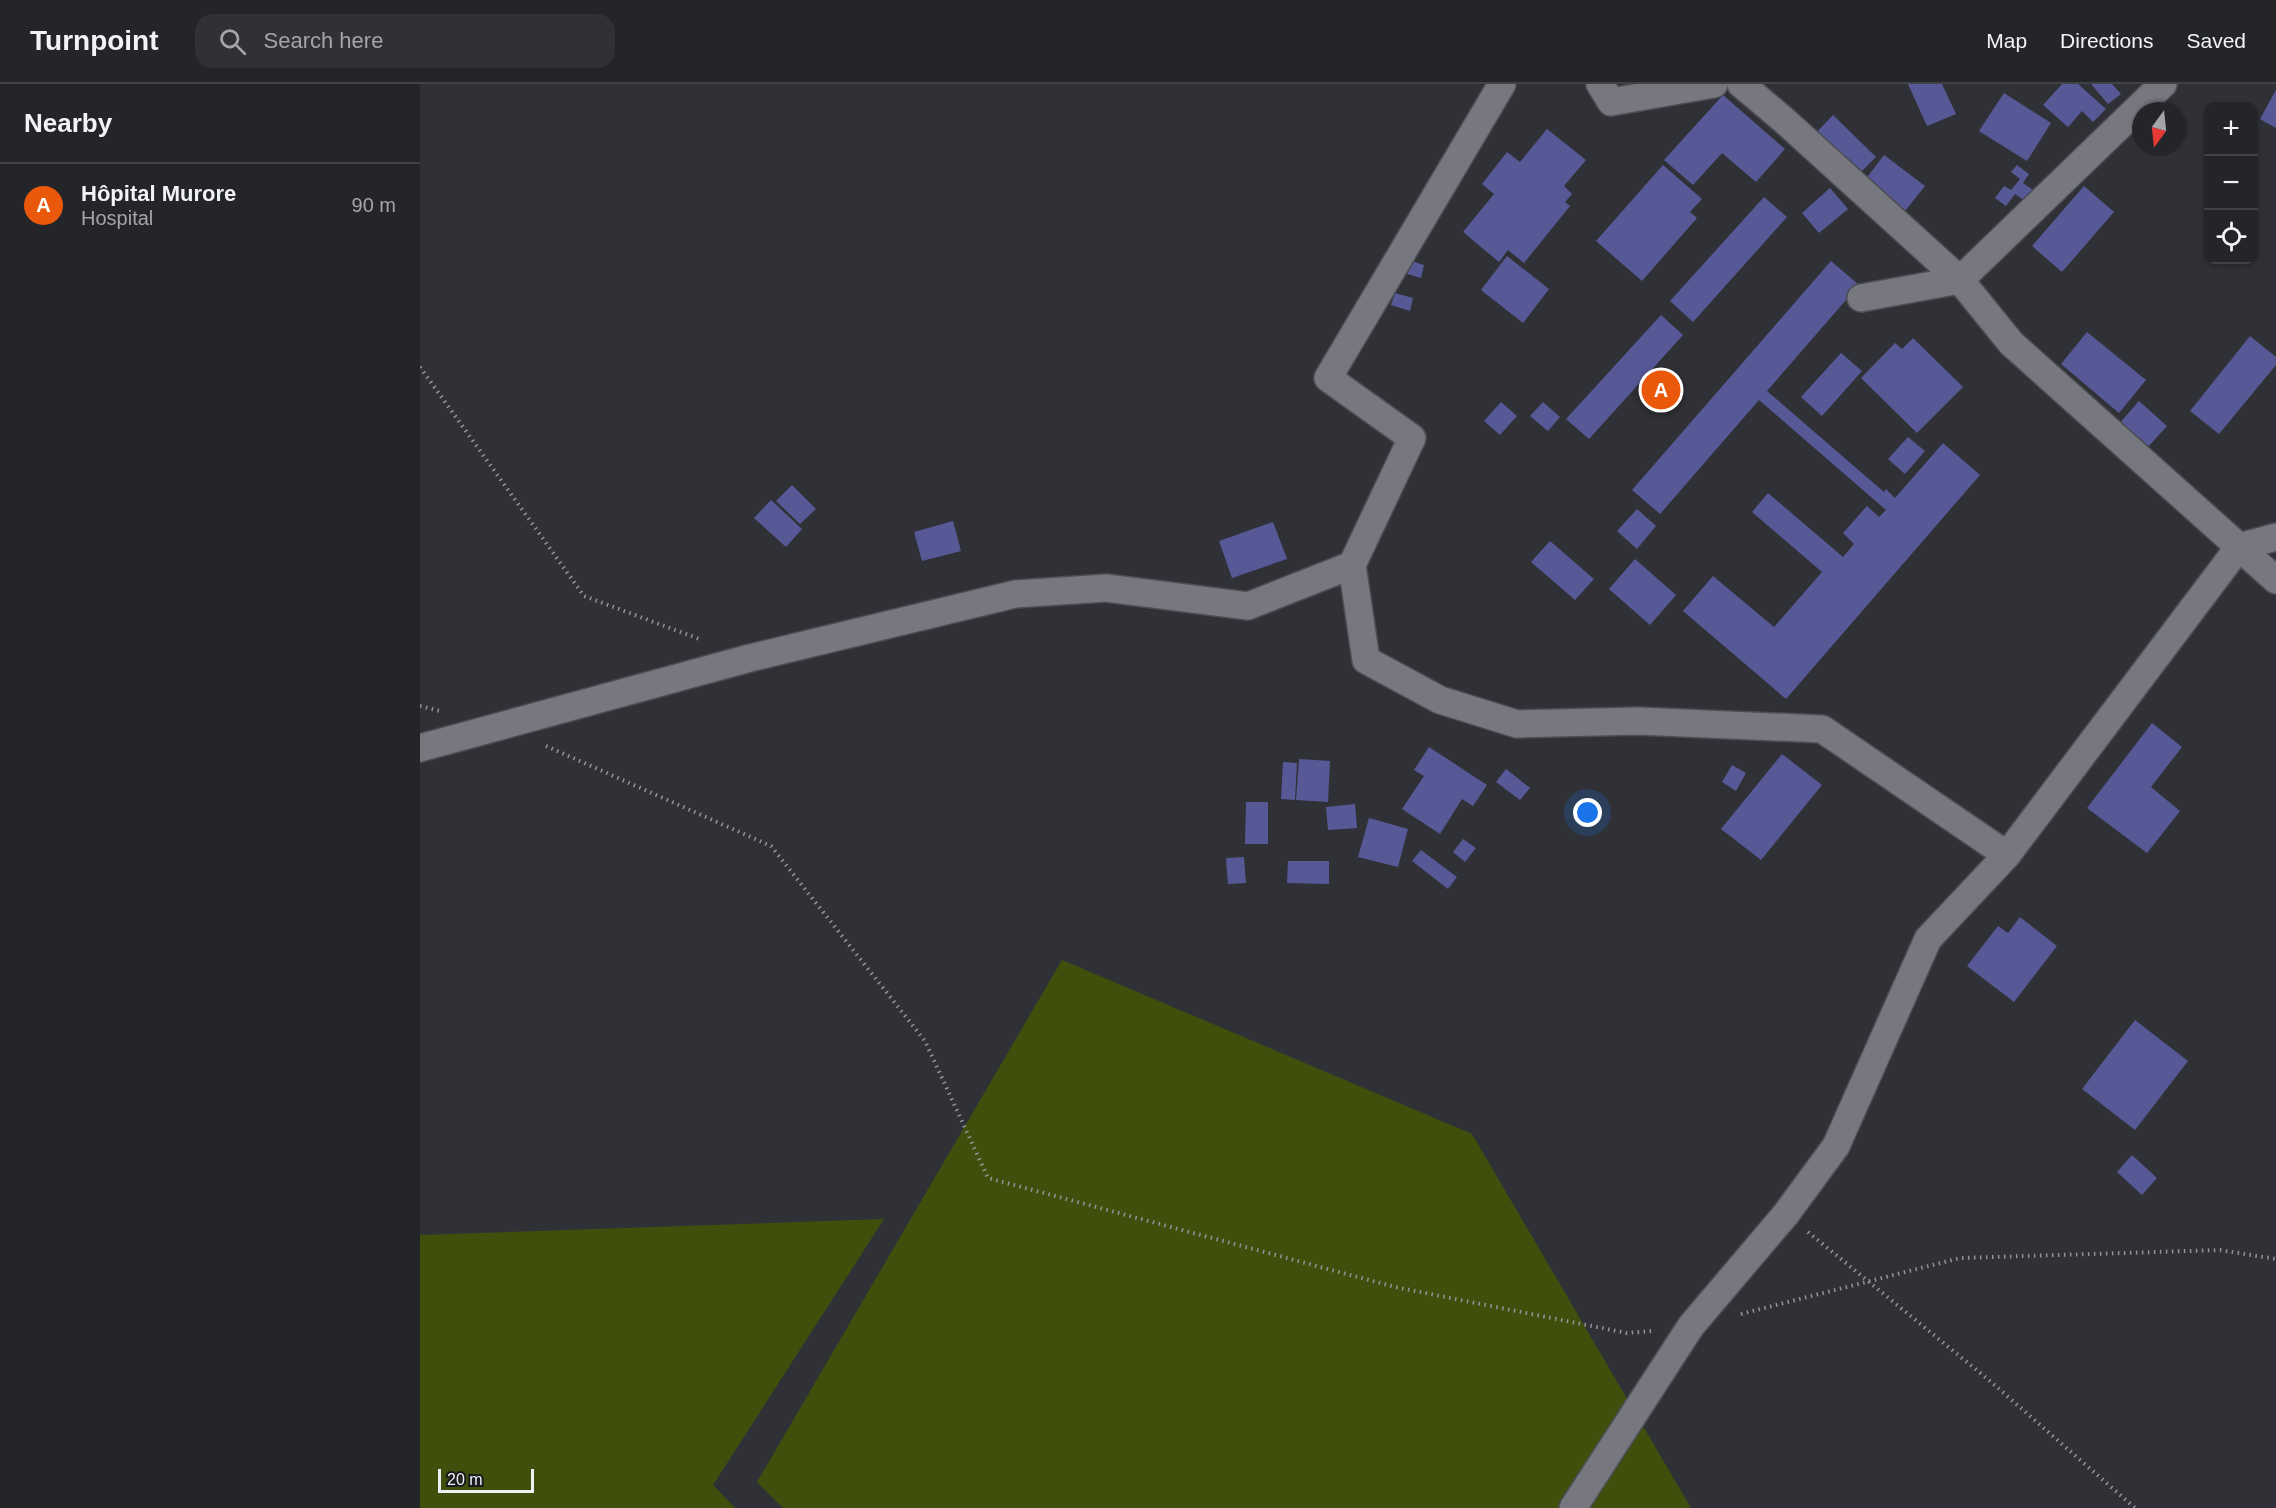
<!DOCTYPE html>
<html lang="en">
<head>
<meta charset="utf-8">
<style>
	:root { --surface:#242529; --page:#303135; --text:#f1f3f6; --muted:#a3a5a8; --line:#414246; --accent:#ea580c }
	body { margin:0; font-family:Helvetica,sans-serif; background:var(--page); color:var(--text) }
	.controls { position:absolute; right:18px; top:18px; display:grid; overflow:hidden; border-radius:12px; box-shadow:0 2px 4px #0004 }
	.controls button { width:54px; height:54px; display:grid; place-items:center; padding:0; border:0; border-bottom:2px solid var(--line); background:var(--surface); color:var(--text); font:30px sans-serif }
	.compass { position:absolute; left:1712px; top:18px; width:54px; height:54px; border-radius:50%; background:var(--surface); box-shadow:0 2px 4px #0004; rotate:195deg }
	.scale { position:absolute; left:18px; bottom:15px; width:96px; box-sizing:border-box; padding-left:6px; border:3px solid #eff0f5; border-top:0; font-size:16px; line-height:21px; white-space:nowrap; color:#eff0f5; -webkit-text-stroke:4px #18191c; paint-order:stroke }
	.you { position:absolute; left:1168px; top:729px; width:21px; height:21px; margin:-15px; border:4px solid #fff; border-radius:50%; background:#1a73e8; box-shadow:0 0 0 9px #1a73e833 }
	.badge { display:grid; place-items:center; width:39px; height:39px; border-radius:50%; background:var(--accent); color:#fff; font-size:20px; font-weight:700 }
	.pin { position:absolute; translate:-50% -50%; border:3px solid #fff; box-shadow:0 2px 6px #0006 }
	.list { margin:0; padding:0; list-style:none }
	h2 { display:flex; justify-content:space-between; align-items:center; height:78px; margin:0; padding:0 24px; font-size:26px }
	h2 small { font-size:20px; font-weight:400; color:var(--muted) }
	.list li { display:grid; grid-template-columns:39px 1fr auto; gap:18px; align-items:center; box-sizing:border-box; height:84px; padding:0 24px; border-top:2px solid var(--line) }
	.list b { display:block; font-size:22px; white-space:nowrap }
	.list p { margin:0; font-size:20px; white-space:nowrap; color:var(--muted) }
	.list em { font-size:20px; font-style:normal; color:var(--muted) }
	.icon { flex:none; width:33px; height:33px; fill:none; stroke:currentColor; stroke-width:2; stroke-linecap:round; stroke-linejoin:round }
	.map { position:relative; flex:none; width:1856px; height:1424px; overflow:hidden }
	header { display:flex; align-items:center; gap:36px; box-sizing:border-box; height:84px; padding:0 30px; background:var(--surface); border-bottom:2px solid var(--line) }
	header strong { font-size:28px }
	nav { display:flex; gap:33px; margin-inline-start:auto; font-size:21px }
	.search { width:420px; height:54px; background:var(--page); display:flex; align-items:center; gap:15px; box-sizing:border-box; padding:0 21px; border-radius:18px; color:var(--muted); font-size:22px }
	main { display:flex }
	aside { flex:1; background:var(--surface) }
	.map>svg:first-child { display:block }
	.green { fill:#414f0d }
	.building { fill:#575997 }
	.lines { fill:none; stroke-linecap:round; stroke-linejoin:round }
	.street-casing { stroke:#4c4d52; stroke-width:30 }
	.path { stroke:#93949a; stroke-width:4; stroke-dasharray:1.5 4.5; stroke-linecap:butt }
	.street { stroke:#76777f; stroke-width:27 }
</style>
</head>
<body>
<header>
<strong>Turnpoint</strong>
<div class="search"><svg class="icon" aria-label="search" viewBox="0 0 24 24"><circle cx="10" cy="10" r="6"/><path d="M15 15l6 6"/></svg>Search here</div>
<nav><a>Map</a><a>Directions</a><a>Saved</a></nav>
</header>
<main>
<aside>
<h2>Nearby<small></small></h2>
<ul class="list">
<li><span class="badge">A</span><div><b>Hôpital Murore</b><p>Hospital</p></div><em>90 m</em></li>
</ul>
</aside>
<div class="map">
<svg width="1856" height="1424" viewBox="0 0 1856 1424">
	<rect width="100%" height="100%" fill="#303137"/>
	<path class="green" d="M642 876 1052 1050 1271 1424H363L337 1398Z
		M464 1135 293 1401 315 1424H0V1151Z"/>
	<path class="building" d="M1488 0H1522L1536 30 1507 42Z
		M1642 0H1658L1686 25 1673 38 1662 27 1648 43 1623 21Z
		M1671 0H1692L1701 10 1688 20Z
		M1856 6V44L1840 35Z
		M1584 9 1631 39 1607 77 1559 47Z
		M1303 11 1365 65 1336 98 1302 69 1273 101 1244 76Z
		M1413 31 1456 73 1434 95 1392 53Z
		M1127 45 1166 76 1144 102 1152 110 1145 118 1150 122 1104 179 1088 166 1079 178 1043 148 1074 110 1062 100 1087 68 1100 78Z
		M1464 71 1505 102 1485 127 1445 96Z
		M1243 81 1282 115 1270 128 1277 134 1222 197 1176 157Z
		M1597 81 1609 90 1603 99 1613 106 1605 117 1595 110 1586 122 1575 114 1584 102 1591 106 1600 95 1591 88Z
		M1664 102 1694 128 1642 188 1612 162Z
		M1410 104 1428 125 1399 149 1382 129Z
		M1344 113 1367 133 1273 238 1250 217Z
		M1087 172 1129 205 1103 239 1061 206Z
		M985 175 1004 181 1001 194 981 188Z
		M1411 177 1439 201 1347 307 1464 408 1466 405 1475 414 1523 359 1560 391 1366 615 1263 527 1293 492 1354 543 1402 488 1332 428 1348 409 1423 473 1434 460 1423 449 1447 422 1459 433 1466 426 1339 316 1240 430 1212 406Z
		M975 209 993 214 990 227 971 221Z
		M1241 231 1263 251 1169 355 1146 335Z
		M1667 248 1726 296 1699 329 1641 280Z
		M1830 252 1856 273V281L1799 350 1770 327Z
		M1493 254 1543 303 1497 349 1441 294 1475 259 1482 265Z
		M1421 269 1442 287 1402 332 1381 313Z
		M1719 317 1747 342 1726 365 1698 341Z
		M1081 318 1097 332 1080 351 1064 337Z
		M1123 318 1140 333 1128 347 1110 332Z
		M1488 353 1505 367 1485 390 1468 375Z
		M372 401 396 425 380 440 356 417Z
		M351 416 382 445 366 463 334 434Z
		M1217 425 1236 442 1217 465 1197 447Z
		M533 437 541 467 502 477 494 448Z
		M853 438 867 475 812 494 799 457Z
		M1130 457 1174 495 1155 516 1111 478Z
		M1215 475 1256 511 1230 541 1189 505Z
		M1732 639 1762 663 1731 703 1760 727 1727 769 1667 724Z
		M1009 663 1067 701 1053 722 1042 715 1020 750 982 725 1004 692 994 686Z
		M1362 670 1402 701 1341 776 1301 745Z
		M879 675 910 677 908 718 876 716Z
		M863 678 877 679 875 716 861 715Z
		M1312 681 1326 689 1316 707 1302 698Z
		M1086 685 1110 704 1100 716 1076 698Z
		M826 718H848V760H825Z
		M935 720 937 744 908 746 906 723Z
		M949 734 988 745 978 783 938 773Z
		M1043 755 1056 764 1045 778 1033 768Z
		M1001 766 1037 793 1028 805 992 777Z
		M824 773 826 799 808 800 806 774Z
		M868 777H909V800L867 799Z
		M1600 833 1637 862 1594 918 1547 882 1578 842 1588 849Z
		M1715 936 1768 977 1715 1046 1662 1005Z
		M1712 1071 1737 1094 1722 1111 1697 1088Z"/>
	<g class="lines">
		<defs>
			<path id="street" d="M1180 0 1191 18 1294 0
				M1321 0 1366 38 1540 196 1591 259 1856 496
				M1441 214 1540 196 1743 0
				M932 481 992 354 908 294 1082 0
				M0 664 330 574 595 510 686 504 828 522 932 481 946 576 1020 616 1097 640 1218 637 1402 645 1587 771
				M1153 1424 1271 1242 1366 1130 1416 1062 1508 855 1587 771 1819 463 1856 453"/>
		</defs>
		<use href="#street" class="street-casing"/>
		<path class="path" d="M0 283 164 512 282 556
			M0 622 20 627
			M126 662 351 762 505 957 568 1094 975 1203 1207 1249 1232 1247
			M1388 1148 1570 1297 1715 1424
			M1321 1230 1540 1174 1800 1166 1856 1175"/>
		<use href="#street" class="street"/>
	</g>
</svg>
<div class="controls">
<button>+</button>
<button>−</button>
<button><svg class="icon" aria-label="locate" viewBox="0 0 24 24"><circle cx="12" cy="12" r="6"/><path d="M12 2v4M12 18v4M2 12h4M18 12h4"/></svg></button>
</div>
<svg class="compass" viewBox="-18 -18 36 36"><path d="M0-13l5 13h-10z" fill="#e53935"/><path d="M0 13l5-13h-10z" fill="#a3a5a8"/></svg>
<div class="scale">20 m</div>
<div class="you"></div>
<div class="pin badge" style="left:1241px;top:306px">A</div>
</div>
</main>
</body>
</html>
